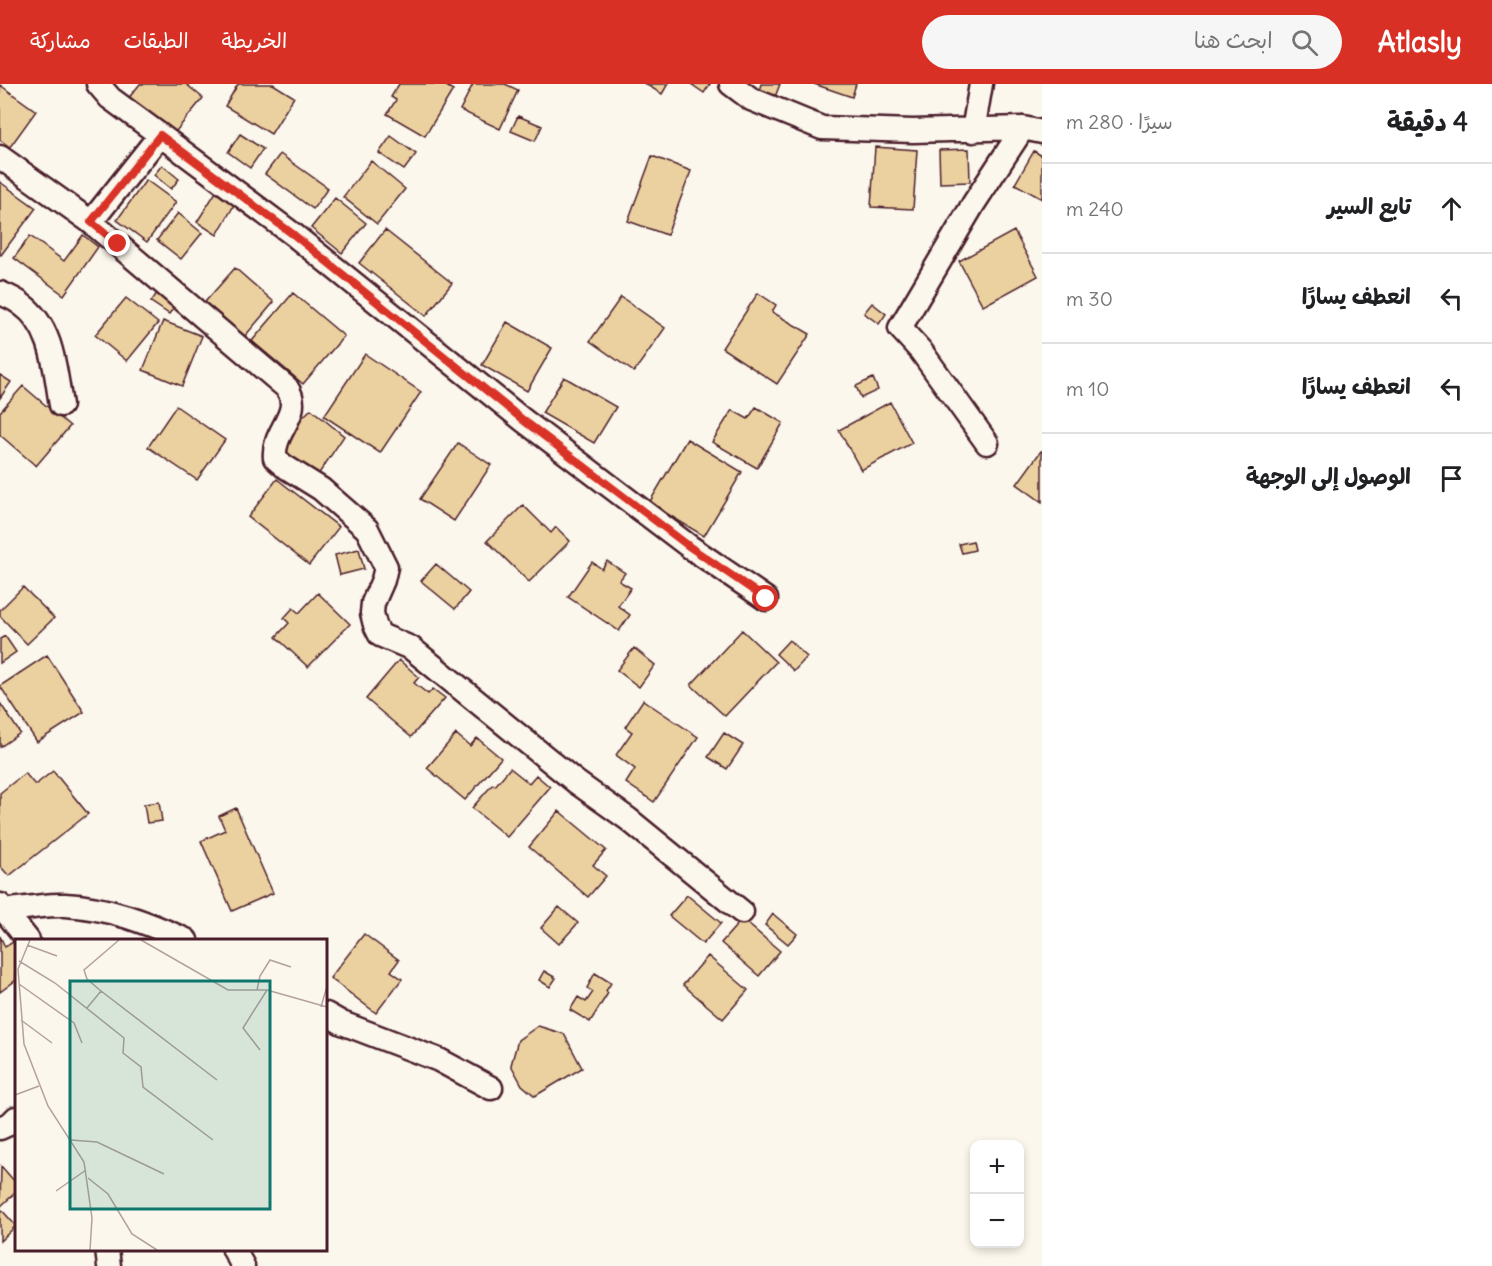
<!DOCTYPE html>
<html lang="ar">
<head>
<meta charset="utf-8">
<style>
	:root { --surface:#fff; --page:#f6f6f6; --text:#202124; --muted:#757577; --line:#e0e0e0; --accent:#d93025 }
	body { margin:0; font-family:Delius,"Playpen Sans Arabic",sans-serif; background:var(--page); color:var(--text); direction:rtl }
	.controls { position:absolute; right:18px; bottom:18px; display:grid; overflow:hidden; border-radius:12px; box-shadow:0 3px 9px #0003 }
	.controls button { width:54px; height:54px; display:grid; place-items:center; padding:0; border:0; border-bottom:2px solid var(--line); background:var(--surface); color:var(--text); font:30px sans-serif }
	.stop { position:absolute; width:18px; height:18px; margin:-14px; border:4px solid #d93025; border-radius:50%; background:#fff }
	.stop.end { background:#d93025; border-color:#fff; box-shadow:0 2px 6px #0008 }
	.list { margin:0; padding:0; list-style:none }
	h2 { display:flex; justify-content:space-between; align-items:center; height:78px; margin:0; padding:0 24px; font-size:26px }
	h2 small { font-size:20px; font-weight:400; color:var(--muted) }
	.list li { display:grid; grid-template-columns:39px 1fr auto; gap:18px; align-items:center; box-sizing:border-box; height:90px; padding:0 24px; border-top:2px solid var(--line) }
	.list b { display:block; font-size:22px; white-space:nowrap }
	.list em { font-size:20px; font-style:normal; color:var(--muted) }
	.icon { flex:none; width:33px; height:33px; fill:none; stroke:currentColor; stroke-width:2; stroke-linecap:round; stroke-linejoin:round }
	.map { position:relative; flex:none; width:1042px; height:1182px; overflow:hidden; direction:ltr }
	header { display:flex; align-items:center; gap:36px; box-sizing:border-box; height:84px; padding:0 30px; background:var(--accent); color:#fff }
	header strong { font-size:28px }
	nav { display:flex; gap:33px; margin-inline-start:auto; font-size:21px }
	.search { width:420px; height:54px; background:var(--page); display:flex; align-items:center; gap:15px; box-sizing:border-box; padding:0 21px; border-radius:33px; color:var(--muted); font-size:22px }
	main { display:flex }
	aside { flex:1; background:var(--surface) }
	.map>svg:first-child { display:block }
	.building { fill:#ecd1a0; stroke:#4a1f2b; stroke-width:1.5 }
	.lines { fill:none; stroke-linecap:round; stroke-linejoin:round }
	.minor-casing { stroke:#4a1f2b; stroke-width:27 }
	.minor { stroke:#fbf7ec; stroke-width:22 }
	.route { stroke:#d93025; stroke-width:8 }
	.inset-road { fill:none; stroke:#b4a19f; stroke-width:1.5 }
	.view { fill:#0f766e; fill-opacity:0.15; stroke:#0f766e; stroke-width:3 }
	.inset-edge { fill:none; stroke:#4a1f2b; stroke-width:3 }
</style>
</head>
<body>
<header>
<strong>Atlasly</strong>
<div class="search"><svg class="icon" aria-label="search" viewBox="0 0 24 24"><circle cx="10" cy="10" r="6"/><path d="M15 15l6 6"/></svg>ابحث هنا</div>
<nav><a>الخريطة</a><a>الطبقات</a><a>مشاركة</a></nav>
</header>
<main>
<aside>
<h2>4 دقيقة<small>سيرًا · 280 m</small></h2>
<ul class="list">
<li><svg class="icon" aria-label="ahead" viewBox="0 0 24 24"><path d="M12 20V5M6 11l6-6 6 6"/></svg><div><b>تابع السير</b></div><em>240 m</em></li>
<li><svg class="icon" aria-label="left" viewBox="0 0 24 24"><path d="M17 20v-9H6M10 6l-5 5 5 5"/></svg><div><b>انعطف يسارًا</b></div><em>30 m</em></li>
<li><svg class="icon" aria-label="left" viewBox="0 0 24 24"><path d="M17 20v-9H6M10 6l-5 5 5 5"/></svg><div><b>انعطف يسارًا</b></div><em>10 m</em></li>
<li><svg class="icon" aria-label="arrive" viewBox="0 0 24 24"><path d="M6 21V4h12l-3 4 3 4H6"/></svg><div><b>الوصول إلى الوجهة</b></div></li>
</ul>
</aside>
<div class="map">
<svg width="1042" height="1182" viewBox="0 0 1042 1182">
	<rect width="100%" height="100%" fill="#fbf7ec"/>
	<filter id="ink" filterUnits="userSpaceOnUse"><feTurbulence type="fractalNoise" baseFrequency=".0167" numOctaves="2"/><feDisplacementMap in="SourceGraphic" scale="12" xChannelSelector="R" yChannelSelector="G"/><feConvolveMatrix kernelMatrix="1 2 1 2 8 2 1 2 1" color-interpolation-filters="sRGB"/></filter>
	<g filter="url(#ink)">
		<path class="building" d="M140 0H186L203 14 172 52 127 16Z
			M238 0H273L294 13 271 50 225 22Z
			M399 0H443L453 6 425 52 387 30 396 16 391 13Z
			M473 0H505L518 6 500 45 460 26Z
			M645 0H668L662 10Z
			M691 0H710L704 9Z
			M761 0H780L775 13 759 7Z
			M814 0H856L852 13Z
			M0 1 36 27 10 63 0 56Z
			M518 32 542 42 535 57 511 47Z
			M240 50 263 65 250 84 228 68Z
			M391 52 416 70 404 86 379 69Z
			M875 63 917 66 913 125 871 123Z
			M969 65 970 98 940 99 939 66Z
			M1034 67 1042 72V115L1015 100Z
			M280 70 328 104 313 125 265 90Z
			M652 72 691 87 667 151 628 137Z
			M371 77 405 105 377 140 343 113Z
			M162 81 179 95 171 105 154 91Z
			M146 96 176 118 147 158 117 136Z
			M0 98 36 124 1 171 0 170Z
			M219 103 237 116 217 151 197 138Z
			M335 114 366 139 342 169 311 144Z
			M178 129 202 149 181 175 157 156Z
			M385 146 452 199 426 232 359 179Z
			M1014 147 1038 192 983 222 959 177Z
			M83 151 98 163 64 211 14 174 30 152 64 177Z
			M235 184 274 218 245 252 205 218Z
			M157 209 175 222 169 230 151 218Z
			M293 209 344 252 303 300 252 257Z
			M758 209 776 221 772 228 810 250 777 300 722 264Z
			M621 213 665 244 634 288 590 257Z
			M126 214 158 239 127 277 95 251Z
			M872 219 886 230 879 240 864 229Z
			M163 237 202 252 182 302 143 286Z
			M507 238 552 264 527 307 482 281Z
			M365 270 421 308 380 369 324 332Z
			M0 291 11 298 0 314Z
			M564 293 616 323 594 359 542 329Z
			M873 294 878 306 861 314 856 302Z
			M23 302 70 342 36 382 0 351V328Z
			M890 318 912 359 861 386 839 346Z
			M176 322 225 356 197 396 148 363Z
			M756 323 783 339 757 384 712 358 732 326 748 335Z
			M311 325 344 352 314 397 286 374 283 358 295 332 299 337Z
			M687 355 742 388 704 452 649 419Z
			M458 359 491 381 454 437 420 415Z
			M1041 367H1042V418L1017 400Z
			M277 395 339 443 309 481 248 433Z
			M523 421 551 449 556 443 570 457 529 498 487 457Z
			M973 457 975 466 962 469 959 460Z
			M359 465 364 485 340 491 335 471Z
			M607 477 625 489 619 497 631 504 618 522 630 531 619 547 568 513 592 478 602 485Z
			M436 480 469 508 455 525 421 497Z
			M23 503 54 534 27 560 0 532V526Z
			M318 509 350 540 308 583 276 553 289 539 284 534 293 524 299 529Z
			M742 546 776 578 725 632 691 601Z
			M5 552 16 568 0 579V555Z
			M789 556 807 573 794 587 776 570Z
			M634 564 655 581 639 603 617 586Z
			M47 571 84 628 37 658 0 602Z
			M399 576 419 593 414 599 428 610 433 605 445 614 411 653 366 615Z
			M643 616 698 653 654 718 626 699 635 685 616 671 632 648 625 643Z
			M0 619 20 649 0 663Z
			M724 649 743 661 727 685 708 673Z
			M456 650 470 662 477 654 501 674 465 716 427 684Z
			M510 684 529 699 536 691 550 703 507 753 472 724 493 700 495 702Z
			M53 687 88 730 9 792 0 782V709L25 689 35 701Z
			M159 718 162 737 147 739 144 720Z
			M236 724 273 809 232 827 201 757 225 746 219 732Z
			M559 727 606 766 593 781 606 792 588 813 529 763Z
			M687 811 721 839 703 860 669 832Z
			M559 823 578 839 559 860 541 844Z
			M773 830 797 850 788 860 765 841Z
			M742 835 780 867 759 892 721 859Z
			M364 850 399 876 391 887 402 895 376 929 330 894Z
			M0 852 5 863 18 855 16 856V896L0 908Z
			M708 872 748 906 723 935 683 901Z
			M544 887 556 894 550 903 539 896Z
			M595 889 611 899 606 907 608 909 590 938 570 926 578 913 586 918 593 908 587 904Z
			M538 942 564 950 582 984 535 1012 522 1001 511 981 518 956Z
			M1 1082 16 1099V1108L0 1123Z
			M0 1124 16 1142 0 1157Z"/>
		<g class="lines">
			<defs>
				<path id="minor" d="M731 0 751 15 822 44 913 47 1023 44 1042 48
					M973 47 981 0
					M160 51 294 151 523 336 690 463 766 515
					M0 73 91 138 287 304C304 330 272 346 275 374L284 382 321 405 367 445 386 483 383 496 373 519 372 529 375 541 380 551 411 564 576 698 628 735 742 828
					M91 138 160 51 110 14 98 0
					M0 209C7 212 15 215 21 220 53 242 55 286 61 321
					M987 359 921 267 900 244 974 119 1023 44
					M0 821 28 856
					M5 827C25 824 45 820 65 821 108 823 148 839 186 856
					M326 930 342 939 439 976 491 1004
					M0 1044 11 1039 16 1034
					M107 1166 109 1182
					M234 1166 243 1182"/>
			</defs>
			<use href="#minor" class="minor-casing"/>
			<use href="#minor" class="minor"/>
		</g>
	</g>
	<g class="lines" filter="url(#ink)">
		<path class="route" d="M118 160 91 138 160 51 294 151 523 336 690 463 766 515"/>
	</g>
	<g transform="translate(15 855)">
		<rect width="312" height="312" fill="#fbf7ec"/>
		<path class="inset-road" d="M15 1 3 30 9 105 33 167 69 223 77 279 75 311M126 1 213 51H252L312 68M12 6 42 17M4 22 40 44 109 99 108 114 126 128 128 148 198 201M4 45 59 84 67 104M242 51 245 37 255 21 276 28M86 52 202 141M306 68 312 47M72 69 86 52 72 40 69 31 104 1M6 81 37 104M245 111 228 89 252 51M0 156 24 147M56 201 82 203 149 235M73 239 93 255 117 295 142 311M41 252 71 231"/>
		<path class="view" d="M55 42H255V270H55Z"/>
		<rect width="312" height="312" class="inset-edge"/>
	</g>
</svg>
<div class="controls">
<button>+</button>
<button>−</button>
</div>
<div class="stop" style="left:766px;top:515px"></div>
<div class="stop end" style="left:118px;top:160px"></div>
</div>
</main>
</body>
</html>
